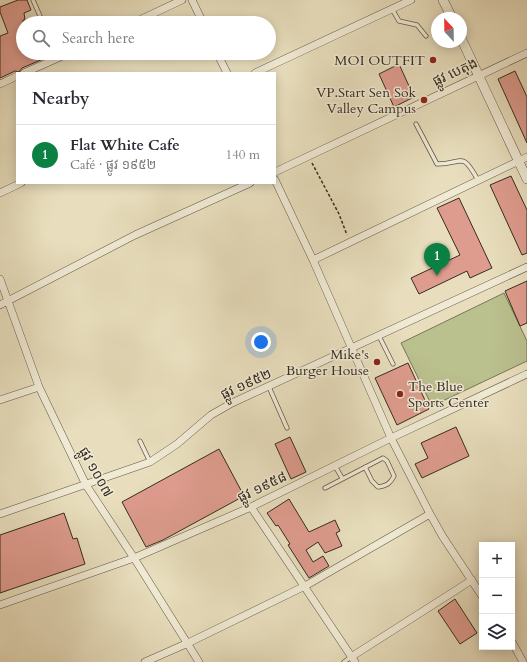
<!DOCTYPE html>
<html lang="en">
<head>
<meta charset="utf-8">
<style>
	:root { --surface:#fff; --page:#f2f2f3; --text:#2b2b33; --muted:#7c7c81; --line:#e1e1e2; --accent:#0b8043 }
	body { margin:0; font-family:Cardo,"Noto Sans Khmer",serif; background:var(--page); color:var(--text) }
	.controls { position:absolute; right:12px; bottom:12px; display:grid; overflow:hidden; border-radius:0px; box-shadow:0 2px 10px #0003 }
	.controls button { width:36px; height:36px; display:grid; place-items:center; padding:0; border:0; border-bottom:1px solid var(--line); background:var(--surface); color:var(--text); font:20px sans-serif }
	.compass { position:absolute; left:431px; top:12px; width:36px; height:36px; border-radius:50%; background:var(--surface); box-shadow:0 2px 10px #0003; rotate:338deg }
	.you { position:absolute; left:261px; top:342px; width:14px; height:14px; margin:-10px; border:3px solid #fff; border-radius:50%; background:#1a73e8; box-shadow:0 0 0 6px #1a73e833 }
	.badge { display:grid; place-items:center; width:26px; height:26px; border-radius:50%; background:var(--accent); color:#fff; font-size:13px; font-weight:700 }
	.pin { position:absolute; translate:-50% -33px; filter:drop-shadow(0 1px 2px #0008) }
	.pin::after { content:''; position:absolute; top:21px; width:14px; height:12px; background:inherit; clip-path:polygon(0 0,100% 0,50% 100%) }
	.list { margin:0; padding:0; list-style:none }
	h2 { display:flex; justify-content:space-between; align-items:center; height:52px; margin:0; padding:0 16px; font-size:17px }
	h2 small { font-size:13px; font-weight:400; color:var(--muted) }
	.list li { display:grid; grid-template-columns:26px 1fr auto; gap:12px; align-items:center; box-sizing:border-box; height:60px; padding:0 16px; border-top:1px solid var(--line) }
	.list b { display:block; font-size:15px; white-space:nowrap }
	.list p { margin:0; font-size:13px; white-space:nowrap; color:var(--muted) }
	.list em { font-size:13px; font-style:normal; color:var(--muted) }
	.icon { flex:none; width:22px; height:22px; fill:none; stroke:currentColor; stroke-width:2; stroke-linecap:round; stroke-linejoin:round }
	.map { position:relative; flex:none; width:527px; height:662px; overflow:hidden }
	.search { position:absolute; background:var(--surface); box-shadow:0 2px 10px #0003; left:16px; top:16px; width:260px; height:44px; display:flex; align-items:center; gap:10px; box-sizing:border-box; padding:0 14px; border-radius:22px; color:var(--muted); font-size:15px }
	.panel { position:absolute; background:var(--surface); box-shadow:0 2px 10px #0003; left:16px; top:72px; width:260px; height:112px; border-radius:0px }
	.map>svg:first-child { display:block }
	.green { fill:#bac08e; stroke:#787658 }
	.building { fill:#de9c8e; stroke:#362c22 }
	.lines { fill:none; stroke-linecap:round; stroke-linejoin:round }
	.service-casing { stroke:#625849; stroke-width:5 }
	.minor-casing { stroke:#625849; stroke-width:8 }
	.tertiary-casing { stroke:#625849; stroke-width:10 }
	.path { stroke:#362c22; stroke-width:1.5; stroke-dasharray:3 2; stroke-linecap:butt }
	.service { stroke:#f0ead4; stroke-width:3.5 }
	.minor { stroke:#f0ead4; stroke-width:7 }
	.tertiary { stroke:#f0ead4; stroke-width:9 }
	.poi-dot { fill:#8f2418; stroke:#f0ead4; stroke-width:1.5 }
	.labels { text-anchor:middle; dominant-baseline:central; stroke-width:3; stroke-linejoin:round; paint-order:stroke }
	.poi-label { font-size:14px; fill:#362c22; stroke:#f0ead4; text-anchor:end }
	.street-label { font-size:14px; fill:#362c22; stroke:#f0ead4 }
</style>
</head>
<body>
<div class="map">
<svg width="527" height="662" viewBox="0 0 527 662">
	<rect width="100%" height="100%" fill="#e8debd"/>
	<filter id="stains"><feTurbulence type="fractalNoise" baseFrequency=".005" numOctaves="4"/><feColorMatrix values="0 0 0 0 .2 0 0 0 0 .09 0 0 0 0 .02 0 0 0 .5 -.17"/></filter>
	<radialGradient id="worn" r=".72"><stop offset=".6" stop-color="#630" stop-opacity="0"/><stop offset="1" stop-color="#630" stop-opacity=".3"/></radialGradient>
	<path class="green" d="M504 293 527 341V361L432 406 401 343Z"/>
	<path class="building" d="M18 0H27L31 10 24 13 25 20H23V53H57L22 68 19 72 15 71 0 78V36L8 33 0 12V7Z
		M399 64 414 97 394 107 379 74Z
		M515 71 527 97V143L498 79Z
		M511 176 527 210V253L522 255 490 185Z
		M459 198 492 268 470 278 467 271 419 294 411 278 460 255 437 208Z
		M527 281V323L520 326 505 291Z
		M408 363 429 409 397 425 375 378Z
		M456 427 469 456 422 478 415 464 428 458 421 443Z
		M290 437 306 472 291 479 275 444Z
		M219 449 244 496 163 540 146 547 122 502Z
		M289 499 309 532 335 520 340 531 336 533 342 546 325 553 318 542 306 550 313 562 323 556 329 566 309 578 288 545 290 544 278 525 276 526 267 513Z
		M64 513 73 539 77 538 85 564 0 593V535Z
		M455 599 477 633 460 644 438 611Z"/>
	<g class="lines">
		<defs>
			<path id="service" d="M33 0 43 23
				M392 9 399 21 417 25 426 36
				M416 124 437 164C464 164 461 150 478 180
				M379 336 393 364
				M269 387 287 428
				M140 441 150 462
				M335 466 342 478
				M325 488 383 458 387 461 394 476C390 484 386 486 378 487L372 481 365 467
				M344 662 351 657"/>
			<path id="minor" d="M192 0 203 23
				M133 23 182 0
				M217 53 227 73
				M24 73 69 53
				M255 73 411 0
				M0 84 17 76
				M275 172 527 53
				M275 180 313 260 391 438 430 514 443 537 482 596
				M0 193 21 183
				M313 260 527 157
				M0 279 39 387 86 485 134 558 199 662
				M0 305 135 235 250 183
				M0 400 39 387
				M251 507 355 662
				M0 514 150 462 177 444 211 415 232 403 527 267
				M0 605 134 558 251 507 391 438 527 374
				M512 642 523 662
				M351 657 472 580
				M145 662 188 643 305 586 430 514"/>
			<path id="tertiary" d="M443 0 452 18
				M461 38 527 179"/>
		</defs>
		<use href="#service" class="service-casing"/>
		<use href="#minor" class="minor-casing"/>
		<use href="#tertiary" class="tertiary-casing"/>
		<path class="path" d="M312 163 339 214 347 235"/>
		<use href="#service" class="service"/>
		<use href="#minor" class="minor"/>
		<use href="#tertiary" class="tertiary"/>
	</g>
	<g class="poi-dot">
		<circle cx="433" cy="60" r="4"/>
		<circle cx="424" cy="100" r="4"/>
		<circle cx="377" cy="362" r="4"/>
		<circle cx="400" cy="394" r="4"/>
	</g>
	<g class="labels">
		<g class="poi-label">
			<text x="425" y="60">MOI OUTFIT</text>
			<text x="416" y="92">VP.Start Sen Sok<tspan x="416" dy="16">Valley Campus</tspan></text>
			<text x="369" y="354">Mike's<tspan x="369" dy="16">Burger House</tspan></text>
			<text x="408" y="386" text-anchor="start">The Blue<tspan x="408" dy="16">Sports Center</tspan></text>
		</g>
		<g class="street-label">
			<text transform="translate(455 72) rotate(-25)">ផ្លូវ បេតុង</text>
			<text transform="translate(246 384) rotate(-25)">ផ្លូវ ១៩៥២</text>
			<text transform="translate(96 472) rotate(61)">ផ្លូវ ១០០៧</text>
			<text transform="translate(262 487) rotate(-26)">ផ្លូវ ១៩៥៨</text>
		</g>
	</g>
	<rect width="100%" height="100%" filter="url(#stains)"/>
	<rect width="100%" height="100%" fill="url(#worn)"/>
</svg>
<div class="controls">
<button>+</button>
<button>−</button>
<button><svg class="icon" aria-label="layers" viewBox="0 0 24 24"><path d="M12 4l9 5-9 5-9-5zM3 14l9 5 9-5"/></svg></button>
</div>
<svg class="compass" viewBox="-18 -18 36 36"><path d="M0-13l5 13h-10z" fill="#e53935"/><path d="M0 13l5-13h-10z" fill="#7c7c81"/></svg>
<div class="you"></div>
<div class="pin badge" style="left:437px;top:276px">1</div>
<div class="search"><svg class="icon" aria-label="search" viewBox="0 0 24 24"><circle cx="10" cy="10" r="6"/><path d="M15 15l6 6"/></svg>Search here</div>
<section class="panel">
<h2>Nearby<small></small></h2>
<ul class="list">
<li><span class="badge">1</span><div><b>Flat White Cafe</b><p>Café · ផ្លូវ ១៩៥២</p></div><em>140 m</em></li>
</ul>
</section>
</div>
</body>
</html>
